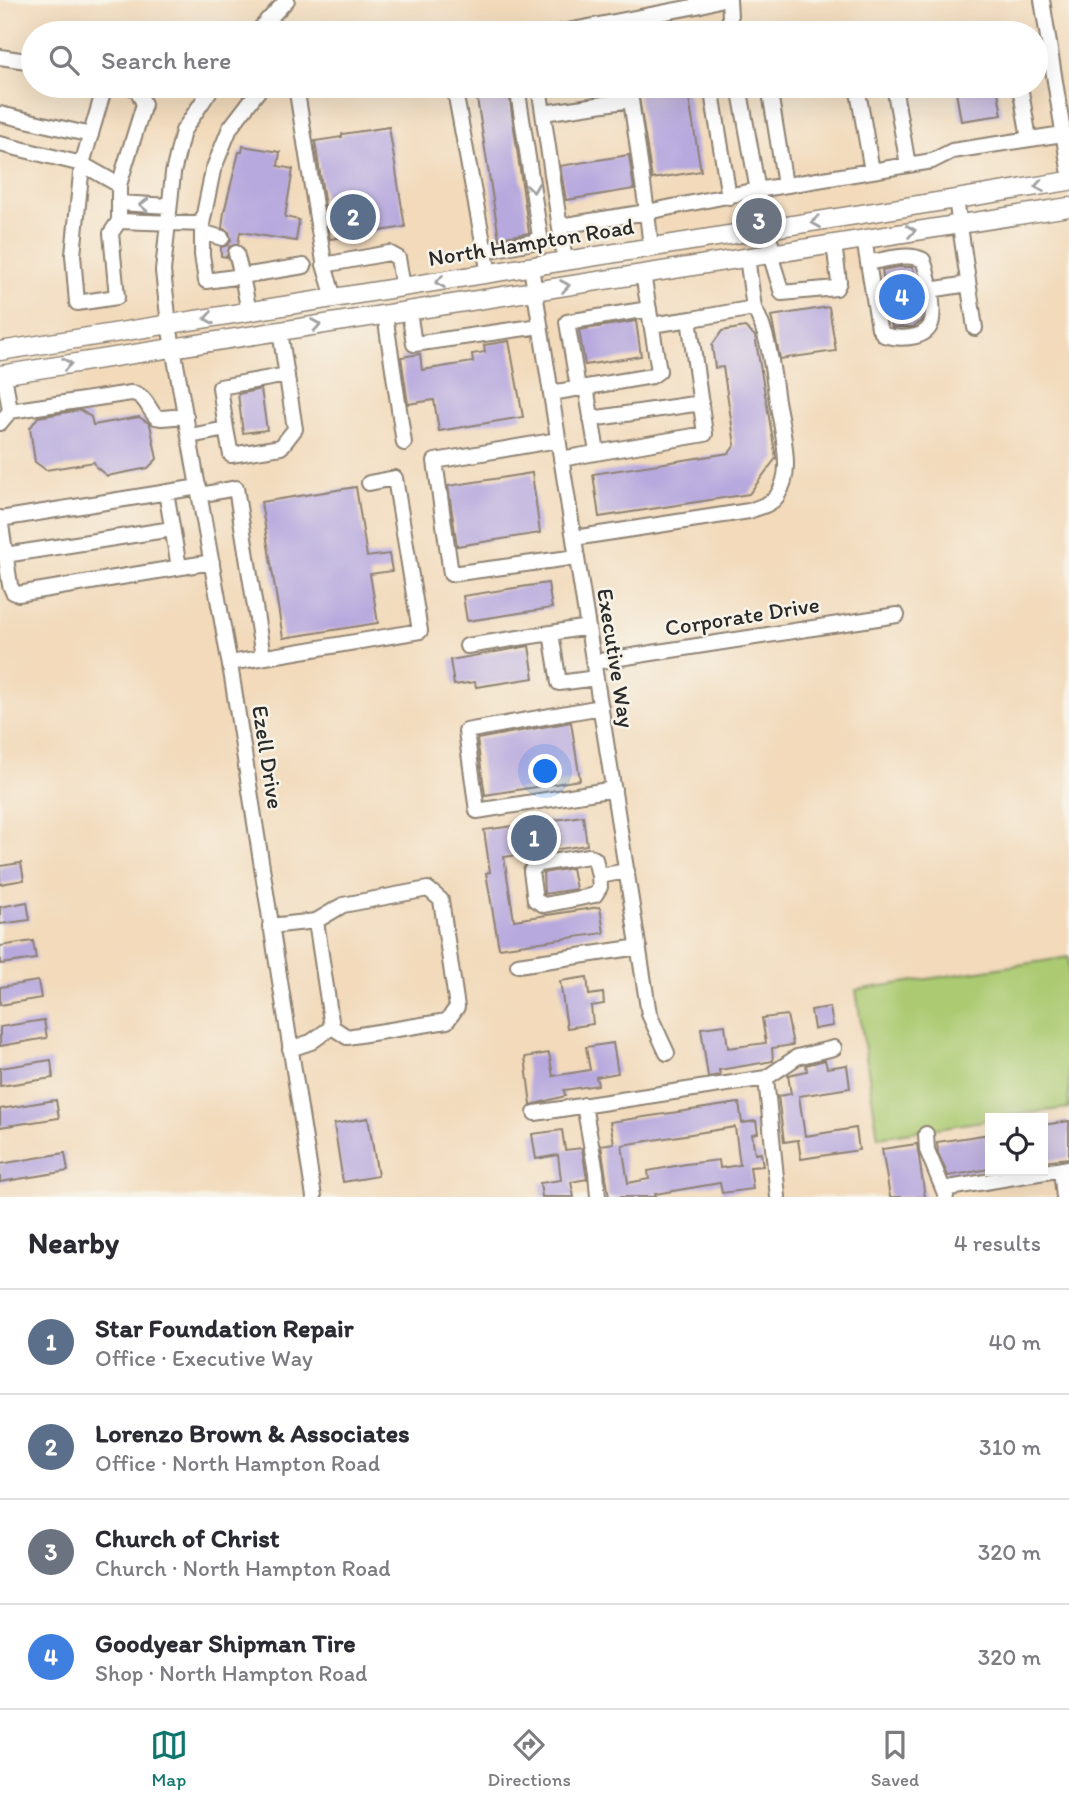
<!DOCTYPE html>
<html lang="en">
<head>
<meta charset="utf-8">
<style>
	:root { --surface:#fff; --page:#f7f7f7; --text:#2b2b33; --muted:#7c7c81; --line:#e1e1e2; --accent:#0f766e }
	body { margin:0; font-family:Itim,sans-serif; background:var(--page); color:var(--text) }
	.controls { position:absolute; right:21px; bottom:21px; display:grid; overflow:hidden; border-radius:0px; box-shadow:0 7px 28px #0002 }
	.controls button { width:63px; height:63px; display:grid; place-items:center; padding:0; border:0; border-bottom:2px solid var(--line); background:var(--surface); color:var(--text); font:35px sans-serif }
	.you { position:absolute; left:546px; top:772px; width:24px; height:24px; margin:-18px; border:5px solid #fff; border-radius:50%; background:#1a73e8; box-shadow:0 0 0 10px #1a73e833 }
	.badge { display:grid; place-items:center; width:46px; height:46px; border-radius:50%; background:var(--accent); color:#fff; font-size:23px; font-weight:700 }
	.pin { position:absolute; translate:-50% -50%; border:4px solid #fff; box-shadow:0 2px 7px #0006 }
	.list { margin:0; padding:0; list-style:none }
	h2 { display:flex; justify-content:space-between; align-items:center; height:91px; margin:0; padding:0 28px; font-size:30px }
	h2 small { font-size:23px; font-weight:400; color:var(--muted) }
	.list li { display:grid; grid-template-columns:46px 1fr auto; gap:21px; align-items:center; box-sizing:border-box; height:105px; padding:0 28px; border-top:2px solid var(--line) }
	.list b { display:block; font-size:26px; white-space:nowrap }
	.list p { margin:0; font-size:23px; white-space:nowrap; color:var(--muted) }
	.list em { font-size:23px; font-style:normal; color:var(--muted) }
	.icon { flex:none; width:38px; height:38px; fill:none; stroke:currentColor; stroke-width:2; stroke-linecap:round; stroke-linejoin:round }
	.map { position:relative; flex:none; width:1069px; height:1197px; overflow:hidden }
	.search { position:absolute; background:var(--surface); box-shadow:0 7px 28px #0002; left:21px; right:21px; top:21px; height:77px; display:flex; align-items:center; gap:18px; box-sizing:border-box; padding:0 24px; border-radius:38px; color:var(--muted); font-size:26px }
	.sheet { height:511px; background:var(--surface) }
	nav { display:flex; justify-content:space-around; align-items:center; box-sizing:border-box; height:98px; border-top:2px solid var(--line); background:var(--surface); font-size:19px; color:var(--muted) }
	nav a { display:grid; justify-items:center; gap:4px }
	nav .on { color:var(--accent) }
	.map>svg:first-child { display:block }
	.green { fill:#acca72; stroke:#6c7a4e; stroke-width:2 }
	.building { fill:#b7a9de; fill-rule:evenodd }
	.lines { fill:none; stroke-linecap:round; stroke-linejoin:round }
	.minor-casing { stroke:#8e8273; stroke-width:18 }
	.major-casing { stroke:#8e8273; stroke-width:21 }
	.minor { stroke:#fff; stroke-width:14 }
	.major { stroke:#fff; stroke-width:18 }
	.oneway { stroke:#a0a0a0 }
	.labels { text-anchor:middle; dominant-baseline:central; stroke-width:5; stroke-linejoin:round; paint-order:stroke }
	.street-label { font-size:23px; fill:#2b2b2b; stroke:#f7f3e8 }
</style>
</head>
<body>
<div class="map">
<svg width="1069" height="1197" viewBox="0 0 1069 1197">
	<rect width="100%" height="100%" fill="#f7f3e8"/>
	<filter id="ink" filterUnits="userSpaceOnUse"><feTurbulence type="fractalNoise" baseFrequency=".0143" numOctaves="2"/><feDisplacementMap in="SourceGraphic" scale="14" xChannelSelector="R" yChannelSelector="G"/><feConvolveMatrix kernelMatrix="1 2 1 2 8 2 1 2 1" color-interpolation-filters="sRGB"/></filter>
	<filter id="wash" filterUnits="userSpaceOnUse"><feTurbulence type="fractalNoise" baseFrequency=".00686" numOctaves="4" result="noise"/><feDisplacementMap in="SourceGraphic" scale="28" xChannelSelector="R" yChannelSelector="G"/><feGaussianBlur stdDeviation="1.57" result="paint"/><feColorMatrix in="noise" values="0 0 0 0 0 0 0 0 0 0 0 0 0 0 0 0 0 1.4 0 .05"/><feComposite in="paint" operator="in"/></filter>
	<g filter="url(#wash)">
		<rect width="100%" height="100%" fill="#f2dabb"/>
		<path class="green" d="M1069 957V1108L990 1118V1120L878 1137 856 990Z"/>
		<g id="blocks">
			<path class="building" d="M475 86H508L529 233 499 238Z
				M637 86 687 87 701 171 652 179Z
				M955 86H997L1002 115 961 121Z
				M389 127 405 227 330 239 315 141 342 137V134Z
				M243 146 280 152 278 166 293 169 285 217 299 220 296 241 240 232 238 244 229 247 227 257 221 256V247L228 245 231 240 229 232 222 228 224 212 239 152H242Z
				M629 155 634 189 566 200 560 166Z
				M898 267H913L922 321 913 327H892L882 270Z
				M829 307 836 351 780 359 771 316Z
				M636 321 641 356 585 365 579 330Z
				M745 327 755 336 776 458 749 494 599 517 593 474 729 453 735 445 723 367 715 368 712 345 722 331Z
				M509 341 523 417 439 431 434 400 408 404 401 357 420 354 422 370 473 362 472 354 485 352 484 345Z
				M261 389 267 430 243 433 238 394Z
				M80 410 91 417 93 425 139 417 150 424 157 459 148 468 107 476 96 467 94 462 46 470 35 462 30 428 38 417Z
				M532 473 540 533 457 546 448 486Z
				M356 487 367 557 389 554 392 571 370 574 378 623 283 638 261 502Z
				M548 583 552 608 467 621 463 596Z
				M529 646 534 678 476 687 475 682 454 685 450 660Z
				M571 722 580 780 485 795 477 739Z
				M583 816 587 845 504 857 514 920 600 907 604 933 499 948 486 873 490 872 484 830Z
				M21 863 24 880 0 884V866Z
				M572 868 576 889 544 894 543 873Z
				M27 902 30 920 0 924V907Z
				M33 941 36 959 0 964V946Z
				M587 977 589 995 603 993 604 1004 591 1006 593 1024 567 1028 560 981Z
				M38 981 41 998 0 1005V987Z
				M830 1007 833 1026 814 1029 811 1010Z
				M787 1015 793 1045 772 1048 773 1061 719 1070 720 1075 708 1077 701 1028 725 1025 728 1048 766 1043 762 1018Z
				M44 1020 47 1038 0 1046V1027Z
				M613 1043 618 1073 596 1077 598 1085 564 1090 565 1096 531 1105 525 1057 549 1053 553 1076 590 1070 586 1047Z
				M51 1060 53 1078 0 1086V1068Z
				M825 1060 827 1068 847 1065 850 1088 799 1096 805 1136 856 1128 859 1150 801 1159 798 1140 784 1142 778 1096 791 1094 788 1075 807 1071 806 1065Z
				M56 1100 59 1118 0 1127V1109Z
				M739 1103 742 1123 756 1121 758 1133 752 1134 755 1154 761 1153 763 1166 750 1167 753 1189 722 1193 720 1183 655 1194 656 1197H609L601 1145 614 1143 610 1122ZM735 1127 740 1165 720 1168 719 1160 686 1164 648 1171 649 1179 628 1183 622 1145Z
				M368 1118 378 1176 343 1182 334 1124Z
				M1069 1121V1158L1043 1161V1125Z
				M562 1130 565 1150 582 1148 587 1179 571 1182 574 1197H542L540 1183 561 1180 558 1155 536 1159 532 1134Z
				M990 1134V1169L948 1176 938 1153 937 1142Z
				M917 1144 925 1197H890L882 1149Z
				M65 1153 68 1171 0 1182V1164Z"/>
		</g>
	</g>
	<g filter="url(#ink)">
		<use href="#blocks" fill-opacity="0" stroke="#8e8273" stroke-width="2"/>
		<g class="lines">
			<defs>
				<path id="minor" d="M729 0 731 33
					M1042 0 1069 169
					M267 20 285 33
					M256 33 287 0
					M557 33 697 6 718 0
					M749 33H754
					M0 57 33 62
					M105 86 82 164 73 255 77 303 117 297 111 233 119 221V185
					M213 86 183 131 173 173 163 271 169 325 232 677 314 1197
					M296 86 325 268 334 298
					M454 86 489 274
					M539 86 565 262
					M711 86 729 197
					M739 86 765 230 775 253
					M769 86 785 185
					M857 86 872 171
					M894 86 908 165
					M1020 86 1029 139
					M543 113 631 100 647 212 757 190 932 161 952 151 1063 134
					M0 114 91 135
					M0 144 82 164 119 185 144 104 137 89 128 86
					M956 199 975 328
					M119 203 169 206
					M119 221 202 224V255L206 281 242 276 249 312
					M202 224 213 170 230 128 262 86
					M560 226 647 212 651 248
					M202 232 222 238
					M864 239 879 328 884 335C896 339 923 340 930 326 937 314 928 273 923 260 908 252 885 260 868 263
					M485 251 533 242 540 236 517 86
					M236 253 242 276 304 266
					M770 254 782 293 836 288 839 282 834 244
					M324 265 389 253 398 258 403 287
					M531 267 649 1014 667 1053
					M930 290 968 284
					M409 311 414 344 540 326
					M385 315 404 443
					M651 325 692 319
					M586 387 597 452
					M578 388 567 322 649 309
					M551 393 652 376 659 371 643 274
					M10 411 131 393C145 394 147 407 156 417L162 418 186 416
					M591 419 701 403
					M0 423 10 411 4 374
					M226 429 220 387 287 375
					M190 436 226 429 231 455 281 447 295 429 280 331
					M558 440 435 461 451 574 577 557
					M561 459 705 434 690 326 692 319 754 308 747 257
					M166 492 179 567
					M200 495 236 488 263 657
					M0 518 10 585 13 592 18 594 212 562
					M0 519 199 487
					M574 538 749 511C759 507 771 505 777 496 783 487 786 475 786 465 786 444 781 422 777 401 772 370 770 336 754 308
					M5 555 172 529
					M588 627 551 633 559 683 596 678
					M467 646 551 633
					M594 662 897 615
					M230 663 420 631 395 478 369 483
					M601 707 466 731 477 811 614 789
					M599 876 600 887 595 895 544 905 535 900 531 871 538 864 589 856 595 859 599 876 627 871
					M316 921 343 905 428 889 441 900 457 1007 447 1021 347 1037 332 1027
					M270 926 316 921 332 1027 311 1042 290 1049
					M518 965 639 947
					M766 1078 778 1197
					M584 1105 596 1172 598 1197
					M535 1113 766 1078 797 1057 834 1048
					M926 1134 927 1150 946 1196
					M1061 1170 1064 1197
					M943 1189 1069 1168"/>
				<path id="major" d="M0 351 1069 181
					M0 375 1069 207"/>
			</defs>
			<use href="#minor" class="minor-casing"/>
			<use href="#major" class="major-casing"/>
			<use href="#minor" class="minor"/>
			<use href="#major" class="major"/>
		</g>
		<defs><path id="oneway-chevron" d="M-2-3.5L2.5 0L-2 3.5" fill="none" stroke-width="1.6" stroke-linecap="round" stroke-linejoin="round" transform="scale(1.75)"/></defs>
		<g class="oneway">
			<use href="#oneway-chevron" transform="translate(1039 186) rotate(171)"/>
			<use href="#oneway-chevron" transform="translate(533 188) rotate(81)"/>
			<use href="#oneway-chevron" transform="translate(144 205) rotate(-177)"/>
			<use href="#oneway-chevron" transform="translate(816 222) rotate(171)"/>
			<use href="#oneway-chevron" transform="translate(911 231) rotate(-9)"/>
			<use href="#oneway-chevron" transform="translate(440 282) rotate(171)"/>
			<use href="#oneway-chevron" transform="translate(565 286) rotate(-9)"/>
			<use href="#oneway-chevron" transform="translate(209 318) rotate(171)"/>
			<use href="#oneway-chevron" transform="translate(316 325) rotate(-9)"/>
			<use href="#oneway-chevron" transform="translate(67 364) rotate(-9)"/>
		</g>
	</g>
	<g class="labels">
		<g class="street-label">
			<text transform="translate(531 242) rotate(-9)">North Hampton Road</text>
			<text transform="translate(742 616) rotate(-9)">Corporate Drive</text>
			<text transform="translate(616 658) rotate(81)">Executive Way</text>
			<text transform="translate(268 757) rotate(81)">Ezell Drive</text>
		</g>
	</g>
</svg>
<div class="controls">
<button><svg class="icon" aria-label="locate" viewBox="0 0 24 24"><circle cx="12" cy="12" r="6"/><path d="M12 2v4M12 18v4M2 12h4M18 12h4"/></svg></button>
</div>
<div class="you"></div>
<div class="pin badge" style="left:534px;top:838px;background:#5c6f8a">1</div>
<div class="pin badge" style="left:353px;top:217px;background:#5c6f8a">2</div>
<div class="pin badge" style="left:759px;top:221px;background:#6b7280">3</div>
<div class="pin badge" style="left:902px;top:297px;background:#3f7fe0">4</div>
<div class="search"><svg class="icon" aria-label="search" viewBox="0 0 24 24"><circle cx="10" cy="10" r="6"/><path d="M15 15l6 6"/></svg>Search here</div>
</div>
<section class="sheet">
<h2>Nearby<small>4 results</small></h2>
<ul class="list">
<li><span class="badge" style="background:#5c6f8a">1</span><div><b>Star Foundation Repair</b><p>Office · Executive Way</p></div><em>40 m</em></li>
<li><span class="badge" style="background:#5c6f8a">2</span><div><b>Lorenzo Brown &amp; Associates</b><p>Office · North Hampton Road</p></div><em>310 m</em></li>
<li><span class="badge" style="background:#6b7280">3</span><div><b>Church of Christ</b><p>Church · North Hampton Road</p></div><em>320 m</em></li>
<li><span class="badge" style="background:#3f7fe0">4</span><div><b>Goodyear Shipman Tire</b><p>Shop · North Hampton Road</p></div><em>320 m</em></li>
</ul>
</section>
<nav>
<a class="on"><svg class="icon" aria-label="map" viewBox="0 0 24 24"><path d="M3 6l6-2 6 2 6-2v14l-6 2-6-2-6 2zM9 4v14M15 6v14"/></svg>Map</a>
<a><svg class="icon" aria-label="directions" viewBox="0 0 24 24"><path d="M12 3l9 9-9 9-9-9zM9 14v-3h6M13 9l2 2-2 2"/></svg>Directions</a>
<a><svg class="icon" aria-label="saved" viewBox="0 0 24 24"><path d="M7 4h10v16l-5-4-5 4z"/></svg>Saved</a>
</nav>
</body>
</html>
